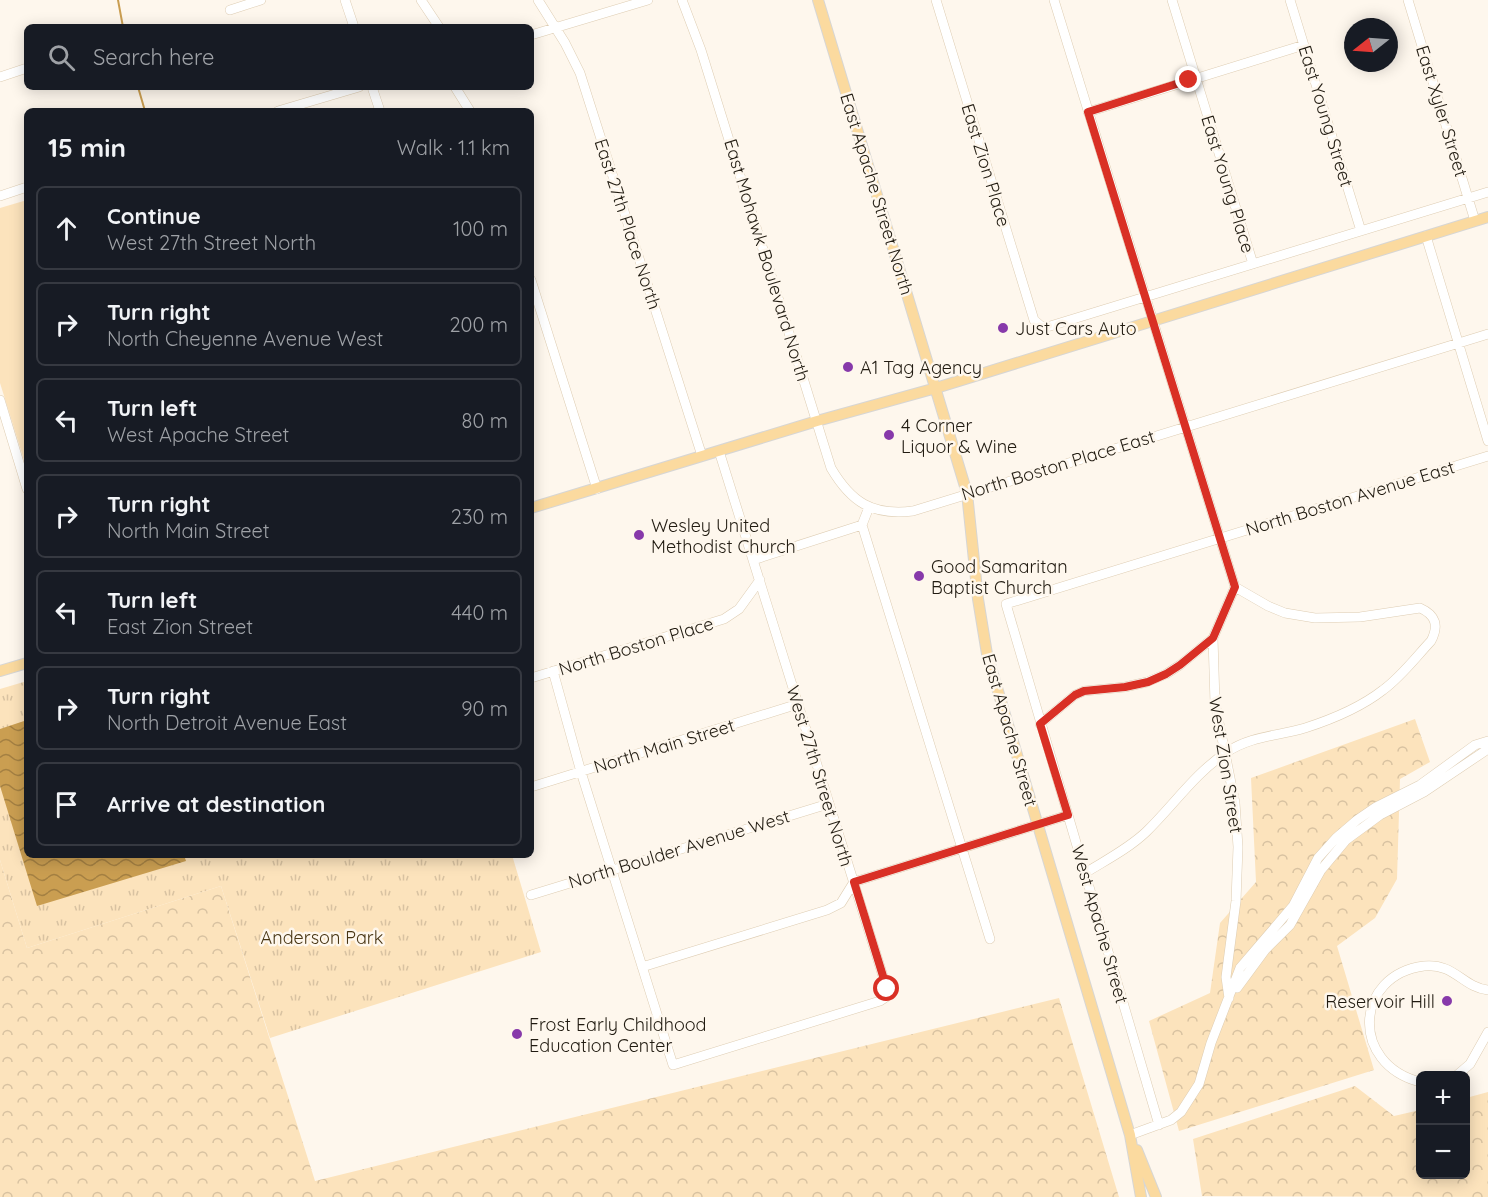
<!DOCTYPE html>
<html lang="en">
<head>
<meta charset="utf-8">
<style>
	:root { --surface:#171b24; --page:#20242c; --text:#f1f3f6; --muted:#9ea1a6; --line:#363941 }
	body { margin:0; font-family:Quicksand,sans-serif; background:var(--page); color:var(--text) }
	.controls { position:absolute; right:18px; bottom:18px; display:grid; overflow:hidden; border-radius:9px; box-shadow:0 3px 15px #0003 }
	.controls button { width:54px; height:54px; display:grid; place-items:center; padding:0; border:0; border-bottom:2px solid var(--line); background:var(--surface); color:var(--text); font:30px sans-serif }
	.compass { position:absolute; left:1344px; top:18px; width:54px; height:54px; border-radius:50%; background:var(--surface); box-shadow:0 3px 15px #0003; rotate:253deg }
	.stop { position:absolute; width:18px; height:18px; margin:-14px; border:4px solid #d93025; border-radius:50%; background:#fff }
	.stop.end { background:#d93025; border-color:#fff; box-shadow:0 2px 6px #0008 }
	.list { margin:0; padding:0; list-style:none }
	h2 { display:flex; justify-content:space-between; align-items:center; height:78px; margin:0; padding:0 24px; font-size:26px }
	h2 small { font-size:20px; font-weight:400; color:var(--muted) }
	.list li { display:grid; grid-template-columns:39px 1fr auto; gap:18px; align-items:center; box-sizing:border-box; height:84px; margin:0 12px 12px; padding:0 12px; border:2px solid var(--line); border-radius:9px }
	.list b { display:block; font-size:22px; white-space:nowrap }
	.list p { margin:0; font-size:20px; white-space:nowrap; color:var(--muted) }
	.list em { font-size:20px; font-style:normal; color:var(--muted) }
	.icon { flex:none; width:33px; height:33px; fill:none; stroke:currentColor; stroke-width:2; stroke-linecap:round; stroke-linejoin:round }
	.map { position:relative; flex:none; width:1488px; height:1197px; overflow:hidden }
	.search { position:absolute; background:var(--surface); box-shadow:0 3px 15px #0003; left:24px; top:24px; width:510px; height:66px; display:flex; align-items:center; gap:15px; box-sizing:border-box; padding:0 21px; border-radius:9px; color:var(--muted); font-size:22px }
	.panel { position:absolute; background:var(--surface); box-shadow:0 3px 15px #0003; left:24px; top:108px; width:510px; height:750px; border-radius:9px }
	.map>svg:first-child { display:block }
	.forest { fill:url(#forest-crowns) }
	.park { fill:url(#park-tufts) }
	.pitch { fill:#fce3bc }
	.water { fill:url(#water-waves) }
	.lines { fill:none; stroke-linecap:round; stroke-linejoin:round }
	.stream { stroke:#ca9e51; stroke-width:2 }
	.minor-casing { stroke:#decdb3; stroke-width:10 }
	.major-casing { stroke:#d7d6d4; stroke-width:12 }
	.minor { stroke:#fff; stroke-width:9 }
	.major { stroke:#fbda9f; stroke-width:10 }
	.route { stroke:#d93025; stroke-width:8 }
	.poi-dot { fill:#8739aa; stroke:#fef7ed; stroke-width:2 }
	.labels { text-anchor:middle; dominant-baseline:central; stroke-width:5; stroke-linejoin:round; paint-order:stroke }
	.street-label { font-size:18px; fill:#211b11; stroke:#fef7ed }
	.poi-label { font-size:18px; fill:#211b11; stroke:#fef7ed; text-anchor:start }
	.park-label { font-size:18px; fill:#483513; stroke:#fef7ed }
</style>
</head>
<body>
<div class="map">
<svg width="1488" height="1197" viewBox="0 0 1488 1197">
	<defs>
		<pattern id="forest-crowns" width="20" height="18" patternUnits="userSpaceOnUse" patternTransform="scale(1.5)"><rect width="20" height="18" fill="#fce3bc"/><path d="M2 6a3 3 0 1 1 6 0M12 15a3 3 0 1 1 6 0" fill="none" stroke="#d8c2a1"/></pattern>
		<pattern id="park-tufts" width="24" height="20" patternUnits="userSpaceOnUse" patternTransform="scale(1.5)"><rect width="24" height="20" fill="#fce3bc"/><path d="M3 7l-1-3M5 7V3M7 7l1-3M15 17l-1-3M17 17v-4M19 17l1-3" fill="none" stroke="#d8c2a1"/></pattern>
		<pattern id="water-waves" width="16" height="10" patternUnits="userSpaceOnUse" patternTransform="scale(1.5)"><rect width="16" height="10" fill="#ca9e51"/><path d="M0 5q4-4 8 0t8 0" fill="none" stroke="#a48042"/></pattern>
	</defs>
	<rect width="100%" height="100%" fill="#fef7ed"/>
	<path class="forest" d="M1415 719 1430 762 1400 779 1397 879 1375 918 1337 946 1374 1070 1179 1131 1149 1021 1210 993 1220 923 1256 882 1251 778Z
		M0 860 27 948 221 886 315 1181 1059 998 1119 1197H0Z
		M1355 1086 1394 1116 1420 1110V1174H1466V1098L1488 1092V1197L1202 1196 1193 1139Z"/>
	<path class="park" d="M27 681V855H512L541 952 270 1038 221 886 27 948 0 860V689Z"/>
	<path class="pitch" d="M27 200V470L0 383V208Z"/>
	<path class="water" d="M27 720V855H184L186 861 37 906 0 786V729Z"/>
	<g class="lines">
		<path class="stream" d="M118 0 123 27
			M138 87 145 111"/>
		<defs>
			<path id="minor" d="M345 0 354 27
				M421 0 439 27
				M538 0 565 43 580 73 702 456
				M682 0 701 50 831 468C851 502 872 516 913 511L1488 334
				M936 0 1034 320 1041 326 1047 327 1488 192
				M1054 0 1235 587
				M1172 0 1253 264
				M1290 0 1361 231
				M1408 0 1475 221
				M230 10 261 0
				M531 35 648 0
				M0 77 27 68
				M372 87 380 111
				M455 87 470 111
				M278 111 359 87
				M1088 112 1304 45
				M0 196 27 187
				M1426 236 1488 441
				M531 280 597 489
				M0 400 27 489
				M869 507 862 525 990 939
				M753 560 862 525
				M1213 638 1215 703 1235 803 1238 847 1236 901 1226 977 1229 998
				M553 671 581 772 673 1065 880 1001 886 997 887 989 719 451
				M531 678 724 619 739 609 760 580
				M1040 724 1075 695 1084 691 1125 687 1147 682 1166 674 1180 665 1213 638 1235 587
				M531 787 798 704
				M1085 873C1106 860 1128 849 1146 832 1173 806 1195 773 1227 752 1251 736 1278 736 1305 728 1333 719 1360 708 1383 690 1401 677 1416 657 1431 641 1439 626 1436 615 1420 608L1360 617 1315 618 1285 613 1268 606 1235 587
				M531 895 828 804
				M642 967 827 910 841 903 854 882 1068 815
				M1237 988 1265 950 1290 925 1321 870 1346 840 1380 815 1424 792 1488 749
				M1456 1076 1470 1064 1488 1032
				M1420 1082C1350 1064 1354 975 1424 966 1455 963 1462 987 1488 990
				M1159 1125 1006 604 1488 456
				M1130 1135 1171 1120 1181 1112 1199 1084 1211 1043 1240 968 1293 906 1318 858 1336 838 1357 820 1376 807 1420 785 1475 745 1488 741"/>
			<path id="major" d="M818 0 967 493 978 599 987 654 1130 1135 1141 1197
				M531 508 817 421 936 388 1488 217
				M0 671 27 663
				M1137 1150 1156 1197"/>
		</defs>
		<use href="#minor" class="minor-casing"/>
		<use href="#major" class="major-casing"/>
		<use href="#minor" class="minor"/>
		<use href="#major" class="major"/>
	</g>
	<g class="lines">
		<path class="route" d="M887 989 854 882 1068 815 1040 724 1075 695 1084 691 1125 687 1148 682 1166 674 1180 665 1213 638 1235 587 1088 112 1189 80"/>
	</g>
	<g class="poi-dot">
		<circle cx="1003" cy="328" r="6"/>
		<circle cx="848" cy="367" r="6"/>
		<circle cx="889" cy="435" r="6"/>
		<circle cx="639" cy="535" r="6"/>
		<circle cx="919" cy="576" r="6"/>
		<circle cx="1447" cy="1001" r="6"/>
		<circle cx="517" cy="1034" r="6"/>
	</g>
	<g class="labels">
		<g class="street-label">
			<text transform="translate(1442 111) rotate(73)">East Xyler Street</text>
			<text transform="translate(1326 116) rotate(73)">East Young Street</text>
			<text transform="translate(986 165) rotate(73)">East Zion Place</text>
			<text transform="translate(1228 184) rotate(73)">East Young Place</text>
			<text transform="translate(877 194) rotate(73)">East Apache Street North</text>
			<text transform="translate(628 224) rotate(72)">East 27th Place North</text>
			<text transform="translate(767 260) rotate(73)">East Mohawk Boulevard North</text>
			<text transform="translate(1058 465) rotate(-17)">North Boston Place East</text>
			<text transform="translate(1350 498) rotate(-17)">North Boston Avenue East</text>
			<text transform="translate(636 646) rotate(-17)">North Boston Place</text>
			<text transform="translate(1010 730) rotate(74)">East Apache Street</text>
			<text transform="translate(664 746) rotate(-17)">North Main Street</text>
			<text transform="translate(1226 765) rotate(81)">West Zion Street</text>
			<text transform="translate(820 776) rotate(73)">West 27th Street North</text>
			<text transform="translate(679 849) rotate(-17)">North Boulder Avenue West</text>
			<text transform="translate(1100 924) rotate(74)">West Apache Street</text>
		</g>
		<g class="poi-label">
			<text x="1015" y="328">Just Cars Auto</text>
			<text x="860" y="367">A1 Tag Agency</text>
			<text x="901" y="425">4 Corner<tspan x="901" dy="21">Liquor &amp; Wine</tspan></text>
			<text x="651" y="525">Wesley United<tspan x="651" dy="21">Methodist Church</tspan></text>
			<text x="931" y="566">Good Samaritan<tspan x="931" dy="21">Baptist Church</tspan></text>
			<text x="1435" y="1001" text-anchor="end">Reservoir Hill</text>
			<text x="529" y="1024">Frost Early Childhood<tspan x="529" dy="21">Education Center</tspan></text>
		</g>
		<g class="park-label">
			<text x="322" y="937">Anderson Park</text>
		</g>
	</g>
</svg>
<div class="controls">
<button>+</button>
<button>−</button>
</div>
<svg class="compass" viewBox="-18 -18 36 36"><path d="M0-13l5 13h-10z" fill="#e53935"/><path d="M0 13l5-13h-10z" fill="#9ea1a6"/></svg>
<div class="stop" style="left:887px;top:989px"></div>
<div class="stop end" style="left:1189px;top:80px"></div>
<div class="search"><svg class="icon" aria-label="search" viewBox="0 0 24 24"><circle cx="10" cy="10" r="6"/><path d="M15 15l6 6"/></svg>Search here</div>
<section class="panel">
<h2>15 min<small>Walk · 1.1 km</small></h2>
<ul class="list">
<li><svg class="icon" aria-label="ahead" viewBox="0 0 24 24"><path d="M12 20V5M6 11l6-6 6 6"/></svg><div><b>Continue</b><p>West 27th Street North</p></div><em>100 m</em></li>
<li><svg class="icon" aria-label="right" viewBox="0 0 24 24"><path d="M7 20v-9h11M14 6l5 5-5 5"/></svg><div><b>Turn right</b><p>North Cheyenne Avenue West</p></div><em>200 m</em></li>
<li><svg class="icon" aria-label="left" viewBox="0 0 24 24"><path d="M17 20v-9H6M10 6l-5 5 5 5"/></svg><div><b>Turn left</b><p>West Apache Street</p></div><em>80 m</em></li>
<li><svg class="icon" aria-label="right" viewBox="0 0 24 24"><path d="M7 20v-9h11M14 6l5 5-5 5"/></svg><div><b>Turn right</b><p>North Main Street</p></div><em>230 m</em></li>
<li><svg class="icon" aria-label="left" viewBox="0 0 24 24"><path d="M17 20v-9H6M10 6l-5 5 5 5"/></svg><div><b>Turn left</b><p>East Zion Street</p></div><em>440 m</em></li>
<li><svg class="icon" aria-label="right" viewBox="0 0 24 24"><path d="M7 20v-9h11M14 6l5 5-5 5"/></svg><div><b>Turn right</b><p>North Detroit Avenue East</p></div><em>90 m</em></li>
<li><svg class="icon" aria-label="arrive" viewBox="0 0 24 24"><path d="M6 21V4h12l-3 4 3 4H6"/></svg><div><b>Arrive at destination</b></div></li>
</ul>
</section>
</div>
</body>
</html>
